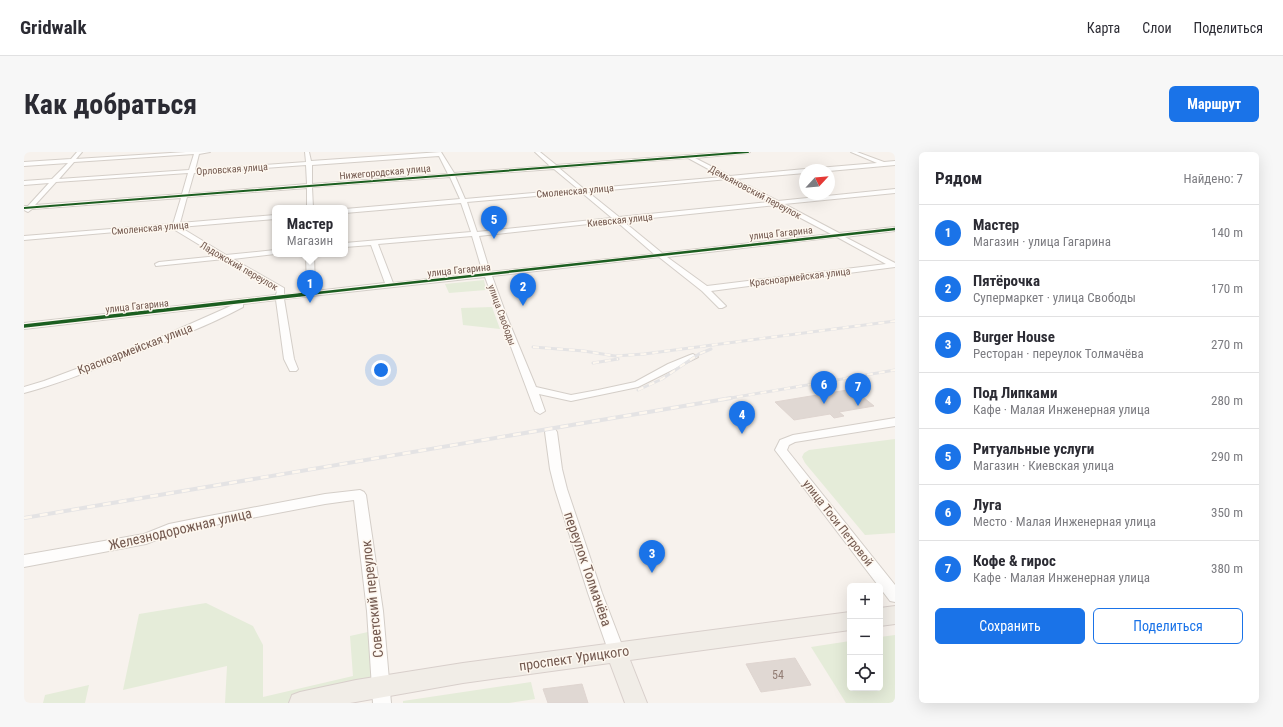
<!DOCTYPE html>
<html lang="ru">
<head>
<meta charset="utf-8">
<style>
	:root { --surface:#fff; --page:#f7f7f7; --text:#2b2b33; --muted:#7c7c81; --line:#e1e1e2; --accent:#1a73e8 }
	body { margin:0; font-family:"Roboto Condensed",sans-serif; background:var(--page); color:var(--text) }
	.controls { position:absolute; right:12px; bottom:12px; display:grid; overflow:hidden; border-radius:6px; box-shadow:0 4px 16px #0002 }
	.controls button { width:36px; height:36px; display:grid; place-items:center; padding:0; border:0; border-bottom:1px solid var(--line); background:var(--surface); color:var(--text); font:20px sans-serif }
	.compass { position:absolute; left:775px; top:12px; width:36px; height:36px; border-radius:50%; background:var(--surface); box-shadow:0 4px 16px #0002; rotate:64deg }
	.you { position:absolute; left:357px; top:218px; width:14px; height:14px; margin:-10px; border:3px solid #fff; border-radius:50%; background:#1a73e8; box-shadow:0 0 0 6px #1a73e833 }
	.badge { display:grid; place-items:center; width:26px; height:26px; border-radius:50%; background:var(--accent); color:#fff; font-size:13px; font-weight:700 }
	.pin { position:absolute; translate:-50% -33px; filter:drop-shadow(0 1px 2px #0008) }
	.pin::after { content:''; position:absolute; top:21px; width:14px; height:12px; background:inherit; clip-path:polygon(0 0,100% 0,50% 100%) }
	.popup { position:absolute; left:248px; top:53px; width:76px; height:52px; box-sizing:border-box; display:grid; place-content:center; border-radius:6px; background:var(--surface); filter:drop-shadow(0 1px 3px #0005); font-size:13px; white-space:nowrap; color:var(--muted) }
	.popup b { font-size:15px; color:var(--text) }
	.popup::after { content:''; position:absolute; left:50%; top:100%; margin-left:-8px; border:8px solid transparent; border-top-color:var(--surface) }
	.list { margin:0; padding:0; list-style:none }
	h2 { display:flex; justify-content:space-between; align-items:center; height:52px; margin:0; padding:0 16px; font-size:17px }
	h2 small { font-size:13px; font-weight:400; color:var(--muted) }
	.list li { display:grid; grid-template-columns:26px 1fr auto; gap:12px; align-items:center; box-sizing:border-box; height:56px; padding:0 16px; border-top:1px solid var(--line) }
	.list b { display:block; font-size:15px; white-space:nowrap }
	.list p { margin:0; font-size:13px; white-space:nowrap; color:var(--muted) }
	.list em { font-size:13px; font-style:normal; color:var(--muted) }
	.actions { display:flex; gap:8px; padding:12px 16px }
	.actions a { flex:1; padding:9px 0; border:1px solid var(--accent); border-radius:6px; text-align:center; font-size:14px; color:var(--accent) }
	.actions .main { background:var(--accent); color:#fff }
	.icon { flex:none; width:22px; height:22px; fill:none; stroke:currentColor; stroke-width:2; stroke-linecap:round; stroke-linejoin:round }
	.map { position:relative; flex:none; width:871px; height:551px; overflow:hidden; border-radius:6px }
	header { display:flex; align-items:center; gap:24px; box-sizing:border-box; height:56px; padding:0 20px; background:var(--surface); border-bottom:1px solid var(--line) }
	header strong { font-size:19px }
	nav { display:flex; gap:22px; margin-inline-start:auto; font-size:14px }
	.intro { display:flex; align-items:center; justify-content:space-between; box-sizing:border-box; height:96px; padding:0 24px }
	h1 { margin:0; font-size:28px }
	.button { padding:10px 18px; border-radius:6px; background:var(--accent); color:#fff; font-size:14px; font-weight:700 }
	main { display:flex; gap:24px; padding:0 24px }
	aside { flex:1; background:var(--surface); border-radius:6px; box-shadow:0 4px 16px #0002 }
	.map>svg:first-child { display:block }
	.green { fill:#e5ecd9 }
	.building { fill:#e0d8d3; stroke:#dfd5d0 }
	.lines { fill:none; stroke-linecap:round; stroke-linejoin:round }
	.minor-casing { stroke:#d4cec8; stroke-width:2 }
	.major-casing { stroke:#d8cfcb; stroke-width:2 }
	.minor { fill:#fefdfc; fill-rule:evenodd }
	.major { fill:#f1ede7; fill-rule:evenodd }
	.rail-far1-casing { stroke:#e4e3e4; stroke-width:3 }
	.rail-casing { stroke:#e4e3e4; stroke-width:4 }
	.rail-far1 { stroke:#fdf7ef; stroke-width:2; stroke-dasharray:6; stroke-linecap:butt }
	.rail { stroke:#fdf7ef; stroke-width:2.5; stroke-dasharray:8; stroke-linecap:butt }
	.cycleway-far2-casing { stroke:#fdf7ef; stroke-width:3.5 }
	.cycleway-far1-casing { stroke:#fdf7ef; stroke-width:4 }
	.cycleway-casing { stroke:#fdf7ef; stroke-width:5.5 }
	.cycleway-far2 { stroke:#1b5e20; stroke-width:2 }
	.cycleway-far1 { stroke:#1b5e20; stroke-width:2.5 }
	.cycleway { stroke:#1b5e20; stroke-width:3.5 }
	.labels { text-anchor:middle; dominant-baseline:central; stroke-width:3; stroke-linejoin:round; paint-order:stroke }
	.far-street-label { font-size:10px; fill:#73594f; stroke:#fdf7ef }
	.street-label { font-size:12px; fill:#73594f; stroke:#fdf7ef }
	.near-number-label { font-size:12px; fill:#917c73 }
	.near-street-label { font-size:14px; fill:#73594f; stroke:#fdf7ef }
</style>
</head>
<body>
<header>
<strong>Gridwalk</strong>
<nav><a>Карта</a><a>Слои</a><a>Поделиться</a></nav>
</header>
<div class="intro"><h1>Как добраться</h1><a class="button">Маршрут</a></div>
<main>
<div class="map">
<svg width="871" height="551" viewBox="0 0 871 551">
	<rect width="100%" height="100%" fill="#f7f2ed"/>
	<path class="green" d="M460 128 462 138 425 141 421 132Z
		M468 155 476 177 439 173 437 156Z
		M871 287V381L841 383 781 311 778 305 780 301 785 298Z
		M182 451 229 474 239 493V545L329 524 326 484 344 480 350 534 275 551H201L203 514 99 538 115 462Z
		M871 483V551H822L787 495 826 489V536H856V485Z
		M507 530 511 547 485 551H379V549Z
		M65 533 61 551H19L21 543Z"/>
	<path class="building" d="M829 237 850 254 815 260 820 264 810 266 806 262 770 268 751 250Z
		M771 506 787 533 737 540 722 512Z
		M558 532 564 551H524L519 537Z"/>
	<g class="lines">
		<defs>
			<path id="minor" d="M53 0H58L52 7 162 0H186L175 2 171 18 282 10 281 0H285L287 9 417 0 430 21 526 14 511 0H516L532 13 705 0H726L724 1 671 6 706 24 781 17 783 18H781V21L711 27 754 49 871 37V41L760 52 815 81 871 75V79L821 85 871 111V115L687 139 702 154 698 156H695L678 139 635 105 468 124 483 165 512 235 547 243 574 238 611 230 644 212 666 203 669 202 674 205 614 235 547 249 515 242 521 259 516 262 511 259 461 125 260 147 270 207 274 217 272 219H266L260 207 252 148 219 152V155C178 177 133 193 89 210 60 221 31 233 0 241V235L20 229 130 188 209 153 0 177V171L252 143 253 139 200 107 132 114 131 112 135 110 194 104 151 78 149 75 0 88V84L149 72 157 46 8 57 4 60 0 58V54H4L25 31 0 33V29L28 27 44 11 0 14V10L47 7ZM170 2 165 18 35 27 50 10ZM415 4 424 22 288 32V13ZM664 6 699 25 560 37 535 16ZM282 13 283 32 164 42 170 21ZM530 17 554 37 441 47 431 24ZM164 21 158 42 11 53 32 30ZM426 25 436 47 321 57V61L437 51 447 80 321 91V95L347 93 361 131 291 139 290 102H282L283 140 260 143V136L209 107 251 102V98L202 103 156 75 251 67V63L156 71 163 45 283 36V56H289L288 35ZM704 27 746 50 595 65 564 40ZM557 40 588 66 453 80 443 50ZM752 53 807 82 638 101 599 69ZM592 69 630 102 466 120 455 84ZM448 84 459 121 369 131 354 92ZM813 85 862 112 683 134 643 105Z
				M827 0H833L860 10 871 9V13L805 19 791 18 794 16 853 11Z
				M871 266V274L771 290 765 293 763 298 871 433V450L866 449 751 298 756 288 769 283Z
				M527 276 531 277 533 280 538 317 543 337 578 441 601 501 599 506 593 509 587 506 585 501 564 441 531 337 526 317 521 280 523 277Z
				M336 338 340 340 342 343 359 459 367 551H349L343 459 330 348 301 352 180 375 147 382 122 392 0 415V403L120 382 145 372 180 365 301 342Z"/>
			<path id="major" d="M871 454V472L856 474V456Z
				M826 460V478L606 508 623 551H601L586 511 439 531 326 551H265L268 543 276 540 332 528 439 511Z"/>
		</defs>
		<use href="#minor" class="minor-casing"/>
		<use href="#major" class="major-casing"/>
		<use href="#minor" class="minor"/>
		<use href="#major" class="major"/>
		<defs>
			<path id="rail-far1" d="M509 195 560 199 591 204 620 202 871 169
				M569 211 594 207
				M614 238 638 227 675 202 687 197
				M701 247 871 218"/>
			<path id="rail" d="M0 366 707 246"/>
		</defs>
		<use href="#rail-far1" class="rail-far1-casing"/>
		<use href="#rail" class="rail-casing"/>
		<use href="#rail-far1" class="rail-far1"/>
		<use href="#rail" class="rail"/>
		<defs>
			<path id="cycleway-far2" d="M0 56 724 0"/>
			<path id="cycleway-far1" d="M275 143 871 77"/>
			<path id="cycleway" d="M0 174 284 142"/>
		</defs>
		<use href="#cycleway-far2" class="cycleway-far2-casing"/>
		<use href="#cycleway-far1" class="cycleway-far1-casing"/>
		<use href="#cycleway" class="cycleway-casing"/>
		<use href="#cycleway-far2" class="cycleway-far2"/>
		<use href="#cycleway-far1" class="cycleway-far1"/>
		<use href="#cycleway" class="cycleway"/>
	</g>
	<g class="labels">
		<g class="far-street-label">
			<text transform="translate(208 17) rotate(-4)">Орловская улица</text>
			<text transform="translate(361 20) rotate(-5)">Нижегородская улица</text>
			<text transform="translate(551 39) rotate(-5)">Смоленская улица</text>
			<text transform="translate(731 40) rotate(28)">Демьяновский переулок</text>
			<text transform="translate(596 68) rotate(-6)">Киевская улица</text>
			<text transform="translate(126 76) rotate(-5)">Смоленская улица</text>
			<text transform="translate(757 81) rotate(-6)">улица Гагарина</text>
			<text transform="translate(215 114) rotate(30)">Ладожский переулок</text>
			<text transform="translate(435 118) rotate(-6)">улица Гагарина</text>
			<text transform="translate(776 125) rotate(-7)">Красноармейская улица</text>
			<text transform="translate(113 154) rotate(-6)">улица Гагарина</text>
			<text transform="translate(478 163) rotate(70)">улица Свободы</text>
		</g>
		<g class="street-label">
			<text transform="translate(111 197) rotate(-21)">Красноармейская улица</text>
			<text transform="translate(814 371) rotate(52)">улица Тоси Петровой</text>
		</g>
		<g class="near-number-label">
			<text x="754" y="523">54</text>
		</g>
		<g class="near-street-label">
			<text transform="translate(156 377) rotate(-13)">Железнодорожная улица</text>
			<text transform="translate(564 417) rotate(71)">переулок Толмачёва</text>
			<text transform="translate(348 447) rotate(-96)">Советский переулок</text>
			<text transform="translate(550 506) rotate(-8)">проспект Урицкого</text>
		</g>
	</g>
</svg>
<div class="controls">
<button>+</button>
<button>−</button>
<button><svg class="icon" aria-label="locate" viewBox="0 0 24 24"><circle cx="12" cy="12" r="6"/><path d="M12 2v4M12 18v4M2 12h4M18 12h4"/></svg></button>
</div>
<svg class="compass" viewBox="-18 -18 36 36"><path d="M0-13l5 13h-10z" fill="#e53935"/><path d="M0 13l5-13h-10z" fill="#7c7c81"/></svg>
<div class="you"></div>
<div class="pin badge" style="left:286px;top:151px">1</div>
<div class="popup"><b>Мастер</b>Магазин</div>
<div class="pin badge" style="left:499px;top:154px">2</div>
<div class="pin badge" style="left:628px;top:421px">3</div>
<div class="pin badge" style="left:718px;top:282px">4</div>
<div class="pin badge" style="left:470px;top:87px">5</div>
<div class="pin badge" style="left:800px;top:252px">6</div>
<div class="pin badge" style="left:834px;top:254px">7</div>
</div>
<aside>
<h2>Рядом<small>Найдено: 7</small></h2>
<ul class="list">
<li><span class="badge">1</span><div><b>Мастер</b><p>Магазин · улица Гагарина</p></div><em>140 m</em></li>
<li><span class="badge">2</span><div><b>Пятёрочка</b><p>Супермаркет · улица Свободы</p></div><em>170 m</em></li>
<li><span class="badge">3</span><div><b>Burger House</b><p>Ресторан · переулок Толмачёва</p></div><em>270 m</em></li>
<li><span class="badge">4</span><div><b>Под Липками</b><p>Кафе · Малая Инженерная улица</p></div><em>280 m</em></li>
<li><span class="badge">5</span><div><b>Ритуальные услуги</b><p>Магазин · Киевская улица</p></div><em>290 m</em></li>
<li><span class="badge">6</span><div><b>Луга</b><p>Место · Малая Инженерная улица</p></div><em>350 m</em></li>
<li><span class="badge">7</span><div><b>Кофе &amp; гирос</b><p>Кафе · Малая Инженерная улица</p></div><em>380 m</em></li>
</ul>
<div class="actions"><a class="main">Сохранить</a><a>Поделиться</a></div>
</aside>
</main>
</body>
</html>
